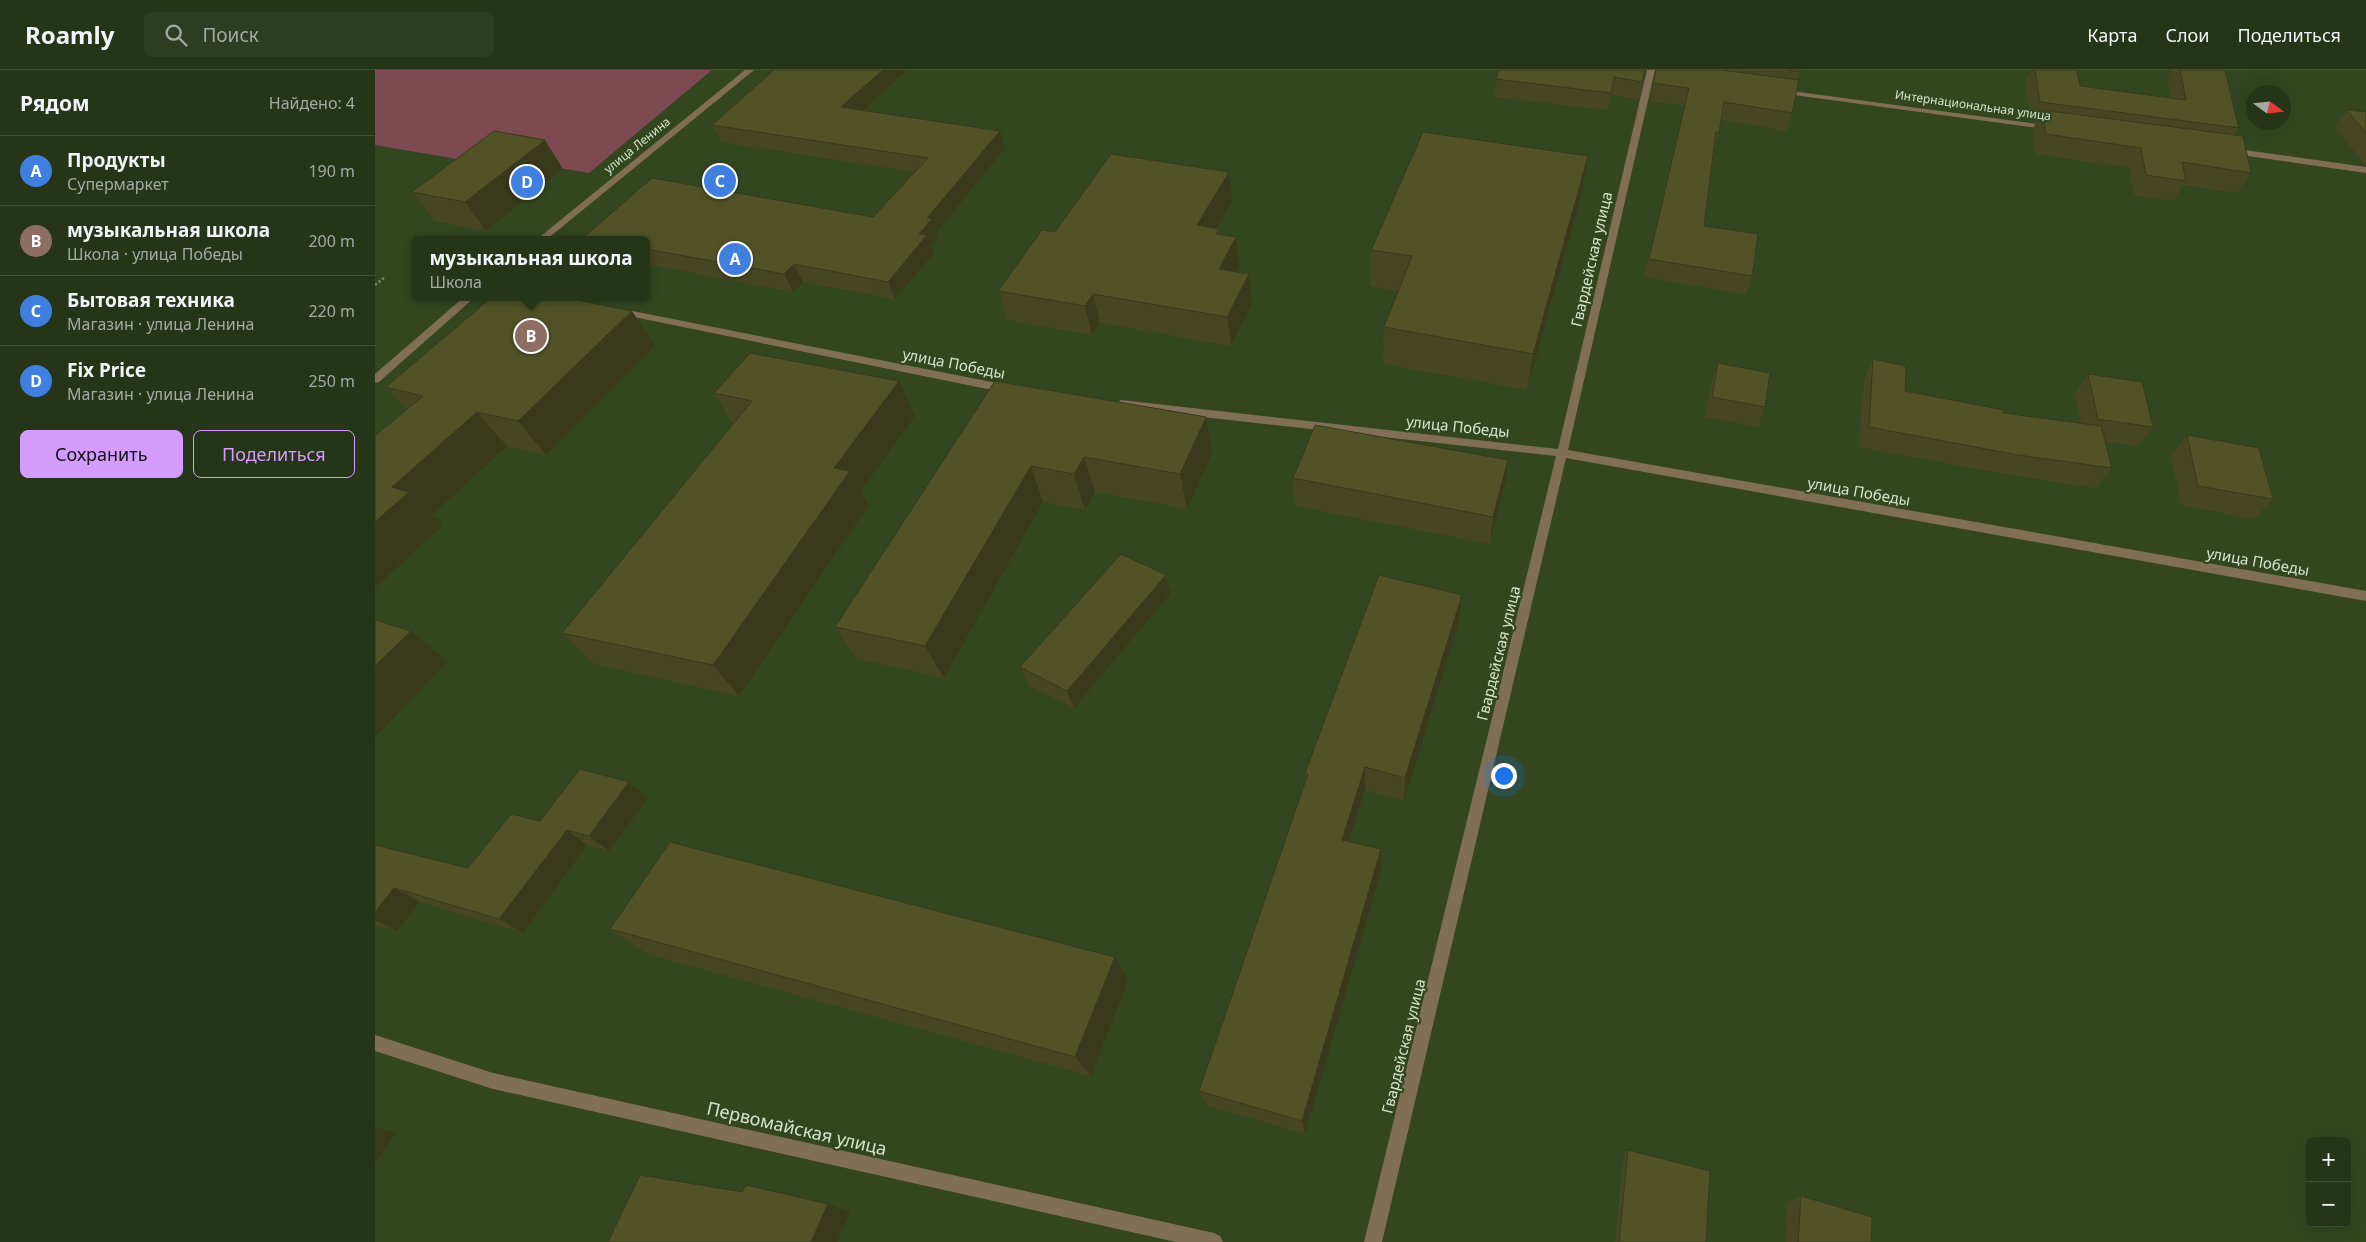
<!DOCTYPE html>
<html lang="ru">
<head>
<meta charset="utf-8">
<style>
	:root { --surface:#263418; --page:#2e3c21; --text:#f1f3f6; --muted:#a4aaa2; --line:#424f37; --accent:#d49cfc }
	body { margin:0; font-family:"Noto Sans",sans-serif; background:var(--page); color:var(--text) }
	.controls { position:absolute; right:15px; bottom:15px; display:grid; overflow:hidden; border-radius:8px; box-shadow:0 5px 20px #0002 }
	.controls button { width:45px; height:45px; display:grid; place-items:center; padding:0; border:0; border-bottom:1px solid var(--line); background:var(--surface); color:var(--text); font:25px sans-serif }
	.compass { position:absolute; left:1871px; top:15px; width:45px; height:45px; border-radius:50%; background:var(--surface); box-shadow:0 5px 20px #0002; rotate:105deg }
	.you { position:absolute; left:1128px; top:705px; width:18px; height:18px; margin:-12px; border:4px solid #fff; border-radius:50%; background:#1a73e8; box-shadow:0 0 0 8px #1a73e833 }
	.badge { display:grid; place-items:center; width:32px; height:32px; border-radius:50%; background:var(--accent); color:#fff; font-size:16px; font-weight:700 }
	.pin { position:absolute; translate:-50% -50%; border:2px solid #fff; box-shadow:0 1px 5px #0006 }
	.popup { position:absolute; left:37px; top:166px; width:238px; height:65px; box-sizing:border-box; display:grid; place-content:center; border-radius:8px; background:var(--surface); filter:drop-shadow(0 1px 4px #0005); font-size:16px; white-space:nowrap; color:var(--muted) }
	.popup b { font-size:19px; color:var(--text) }
	.popup::after { content:''; position:absolute; left:50%; top:100%; margin-left:-10px; border:10px solid transparent; border-top-color:var(--surface) }
	.list { margin:0; padding:0; list-style:none }
	h2 { display:flex; justify-content:space-between; align-items:center; height:65px; margin:0; padding:0 20px; font-size:21px }
	h2 small { font-size:16px; font-weight:400; color:var(--muted) }
	.list li { display:grid; grid-template-columns:32px 1fr auto; gap:15px; align-items:center; box-sizing:border-box; height:70px; padding:0 20px; border-top:1px solid var(--line) }
	.list b { display:block; font-size:19px; white-space:nowrap }
	.list p { margin:0; font-size:16px; white-space:nowrap; color:var(--muted) }
	.list em { font-size:16px; font-style:normal; color:var(--muted) }
	.actions { display:flex; gap:10px; padding:15px 20px }
	.actions a { flex:1; padding:11px 0; border:1px solid var(--accent); border-radius:8px; text-align:center; font-size:18px; color:var(--accent) }
	.actions .main { background:var(--accent); color:#111 }
	.icon { flex:none; width:28px; height:28px; fill:none; stroke:currentColor; stroke-width:2; stroke-linecap:round; stroke-linejoin:round }
	.map { position:relative; flex:none; width:1991px; height:1172px; overflow:hidden }
	header { display:flex; align-items:center; gap:30px; box-sizing:border-box; height:70px; padding:0 25px; background:var(--surface); border-bottom:1px solid var(--line) }
	header strong { font-size:24px }
	nav { display:flex; gap:28px; margin-inline-start:auto; font-size:18px }
	.search { width:350px; height:45px; background:var(--page); display:flex; align-items:center; gap:12px; box-sizing:border-box; padding:0 18px; border-radius:8px; color:var(--muted); font-size:19px }
	main { display:flex }
	aside { flex:1; background:var(--surface) }
	.map>svg:first-child { display:block }
	.green { fill:#7d4a52 }
	.lines { fill:none; stroke-linecap:round; stroke-linejoin:round }
	.path { stroke:#738364; stroke-width:2.5; stroke-dasharray:2.5 2; stroke-linecap:butt }
	.minor { fill:#816e57; fill-rule:evenodd }
	.wall { fill:#464722 }
	.shaded-wall { fill:#393a1b }
	.building { fill:#515327; stroke:#393a1b }
	.labels { text-anchor:middle; dominant-baseline:central; stroke-width:4.5; stroke-linejoin:round; paint-order:stroke }
	.far-street-label { font-size:12px; fill:#d7e3cd; stroke:#334620 }
	.street-label { font-size:15px; fill:#d7e3cd; stroke:#334620 }
	.near-street-label { font-size:18px; fill:#d7e3cd; stroke:#334620 }
</style>
</head>
<body>
<header>
<strong>Roamly</strong>
<div class="search"><svg class="icon" aria-label="search" viewBox="0 0 24 24"><circle cx="10" cy="10" r="6"/><path d="M15 15l6 6"/></svg>Поиск</div>
<nav><a>Карта</a><a>Слои</a><a>Поделиться</a></nav>
</header>
<main>
<aside>
<h2>Рядом<small>Найдено: 4</small></h2>
<ul class="list">
<li><span class="badge" style="background:#3f7fe0">A</span><div><b>Продукты</b><p>Супермаркет</p></div><em>190 m</em></li>
<li><span class="badge" style="background:#8d6e63">B</span><div><b>музыкальная школа</b><p>Школа · улица Победы</p></div><em>200 m</em></li>
<li><span class="badge" style="background:#3f7fe0">C</span><div><b>Бытовая техника</b><p>Магазин · улица Ленина</p></div><em>220 m</em></li>
<li><span class="badge" style="background:#3f7fe0">D</span><div><b>Fix Price</b><p>Магазин · улица Ленина</p></div><em>250 m</em></li>
</ul>
<div class="actions"><a class="main">Сохранить</a><a>Поделиться</a></div>
</aside>
<div class="map">
<svg width="1991" height="1172" viewBox="0 0 1991 1172">
	<rect width="100%" height="100%" fill="#334620"/>
	<path class="green" d="M0 0H337L214 103 138 90 129 97 0 75Z"/>
	<g class="lines">
		<path class="path" d="M0 215 9 208"/>
		<path class="minor" d="M370 0H379L171 170H161Z
			M1272 0H1280L1193 380 1991 521V531L1191 388 1007 1172H989L1181 386 746 338 741 334 746 330 1183 379Z
			M1401 19 1677 56 1681 58 1677 60 1404 23H1401Z
			M1855 78 1991 97V103L1852 83V79Z
			M89 227H100L4 312 0 313V304Z
			M242 238 632 315 637 319 632 323 239 243 237 241Z
			M0 965 118 1003 839 1163 845 1166 848 1172H801L118 1019 0 981Z"/>
	</g>
	<path class="wall" d="M399 0H532L489 41 630 78 562 162 563 167 556 176 559 183 520 229 428 212 418 222 271 194V170H211L209 167 498 147 539 102 346 72 337 55Z
		M1270 0 1264 29 1236 25 1232 40 1119 27 1121 9Z
		M1281 0H1426L1423 10 1417 43 1411 61 1346 50 1344 63 1339 80H1338L1329 156 1377 206 1371 224 1269 207 1310 36 1275 31Z
		M1656 0H1702L1705 16 1796 28 1792 7 1797 0H1850L1864 58 1859 65 1876 103 1862 123 1809 115 1798 131 1759 125 1754 98 1661 84 1657 60 1662 51 1656 50 1650 12Z
		M1972 40 1991 42V96L1959 56Z
		M188 99 111 161 59 151 37 122Z
		M1207 123 1152 320 1008 294 1009 257 1023 221 996 216V180Z
		M857 131 841 159H844L845 164 865 196 862 202 877 233 856 276 725 253 717 265 633 250 623 221 680 162Z
		M280 276 171 385 132 376 57 445 68 455 0 518 32 339 11 317Z
		M1498 289 1530 321 1629 343 1706 353 1700 324 1713 304 1778 357 1763 376 1730 372 1737 398 1721 418 1630 404 1484 377 1489 310Z
		M1343 293 1390 337 1383 357 1331 347 1336 313Z
		M620 311 831 347 837 383 812 439 720 422 710 440 668 432 569 608 482 589 460 557Z
		M339 323 540 346 486 421 494 435 364 626 219 594 187 563 358 354Z
		M1812 365 1898 429 1879 449 1806 435 1796 385Z
		M918 408 1129 418 1115 474 920 436Z
		M795 524 699 638 653 615 645 597Z
		M1087 525 1084 551 1029 731 990 720 975 771 1006 801 930 1064 831 1035 824 1021 931 712 930 703Z
		M273 728 234 781 212 775 148 863 45 832 22 861 0 855V775L93 798 165 751Z
		M235 859 753 910 716 1006 272 884Z
		M1253 1080 1331 1172H1240L1249 1084Z
		M1426 1126 1496 1172H1410L1412 1133Z"/>
	<path class="shaded-wall" d="M508 0H532L473 55 466 37Z
		M625 61 630 78 562 162 563 167 556 176 559 183 520 229 513 212 544 164 552 148Z
		M170 70 188 99 111 161 90 132Z
		M1213 86 1207 123 1152 320 1158 284Z
		M854 102 857 131 826 185 822 155Z
		M861 167 865 196 848 228 844 199Z
		M419 194 428 212 418 222 409 204Z
		M874 204 877 233 856 276 852 247Z
		M718 224 725 253 717 265 710 236Z
		M257 241 280 276 171 385 143 351Z
		M524 311 540 346 486 421 494 435 364 626 338 595 459 398Z
		M102 342 132 376 57 445 68 455 0 518V452L17 417Z
		M831 347 837 383 812 439 805 404Z
		M709 387 720 422 710 440 699 404Z
		M1133 390 1129 418 1115 474 1118 447Z
		M656 396 668 432 569 608 550 576Z
		M791 505 795 524 699 638 692 621Z
		M1087 525 1084 551 1029 731 1030 708Z
		M36 561 73 592 0 667V596Z
		M990 697V720L968 791 967 770Z
		M254 712 273 728 234 781 214 766Z
		M192 760 212 775 148 863 124 849Z
		M1006 779V801L930 1064 927 1051Z
		M19 818 45 832 22 861 0 850V842Z
		M740 887 753 910 716 1006 700 987Z
		M0 1057 21 1063 0 1094Z
		M453 1134 475 1142 462 1172H436Z"/>
	<path class="building" d="M399 0H508L466 37 625 61 552 148 557 149 544 164 552 165 513 212 419 194 409 204 271 179V170H224L209 167 277 108 498 147 553 88 337 55Z
		M1124 0H1270L1267 12 1239 7 1236 23 1121 9Z
		M1281 0H1347L1424 10 1417 43 1349 32 1344 63 1341 62 1329 156 1383 164 1377 206 1274 189 1314 18 1278 13Z
		M1413 0H1426V2Z
		M1660 0H1702L1705 16 1811 30 1805 0H1850L1864 58 1665 32Z
		M1667 40 1868 66 1876 103 1807 92 1811 111 1771 105 1766 78 1671 64Z
		M1972 40 1991 42V63Z
		M119 61 170 70 90 132 37 122Z
		M1048 62 1213 86 1158 284 1009 257 1037 186 996 180Z
		M736 84 854 102 822 155 844 159 841 164 861 167 844 199 874 204 852 247 718 224 710 236 623 221 667 160 680 162Z
		M117 227H187L257 241 143 351 102 342 17 417 34 422 0 452V366L48 326 11 317Z
		M375 283 524 311 459 398 475 401 338 595 187 563 377 331 339 323Z
		M1498 289 1531 296 1530 321 1629 340V343L1726 356 1737 398 1643 385 1494 357Z
		M1343 293 1395 303 1390 337 1337 327Z
		M1713 304 1767 312 1778 357 1723 349Z
		M620 311 831 347 805 404 709 387 699 404 656 396 550 576 460 557Z
		M940 355 1133 390 1118 447 918 408Z
		M1812 365 1884 378 1898 429 1823 416Z
		M746 484 791 505 692 621 645 597Z
		M1004 505 1087 525 1030 708 990 697 967 770 1006 779 927 1051 824 1021 933 704 930 703Z
		M0 550 36 561 0 596Z
		M205 699 254 712 214 766 192 760 124 849 19 818 0 842V775L93 798 136 744 165 751Z
		M295 772 740 887 700 987 235 859Z
		M1253 1080 1335 1101 1331 1172H1244Z
		M265 1105 367 1122 371 1115 453 1134 436 1172H233Z
		M1426 1126 1497 1147 1496 1172H1423Z"/>
	<g class="labels">
		<g class="far-street-label">
			<text transform="translate(1598 35) rotate(8)">Интернациональная улица</text>
			<text transform="translate(262 75) rotate(-39)">улица Ленина</text>
		</g>
		<g class="street-label">
			<text transform="translate(1216 189) rotate(-77)">Гвардейская улица</text>
			<text transform="translate(579 293) rotate(11)">улица Победы</text>
			<text transform="translate(1083 356) rotate(6)">улица Победы</text>
			<text transform="translate(1484 421) rotate(10)">улица Победы</text>
			<text transform="translate(1883 491) rotate(10)">улица Победы</text>
			<text transform="translate(1123 583) rotate(-76)">Гвардейская улица</text>
			<text transform="translate(1028 976) rotate(-76)">Гвардейская улица</text>
		</g>
		<g class="near-street-label">
			<text transform="translate(422 1058) rotate(13)">Первомайская улица</text>
		</g>
	</g>
</svg>
<div class="controls">
<button>+</button>
<button>−</button>
</div>
<svg class="compass" viewBox="-18 -18 36 36"><path d="M0-13l5 13h-10z" fill="#e53935"/><path d="M0 13l5-13h-10z" fill="#a4aaa2"/></svg>
<div class="you"></div>
<div class="pin badge" style="left:360px;top:189px;background:#3f7fe0">A</div>
<div class="pin badge" style="left:156px;top:266px;background:#8d6e63">B</div>
<div class="popup"><b>музыкальная школа</b>Школа</div>
<div class="pin badge" style="left:345px;top:111px;background:#3f7fe0">C</div>
<div class="pin badge" style="left:152px;top:112px;background:#3f7fe0">D</div>
</div>
</main>
</body>
</html>
